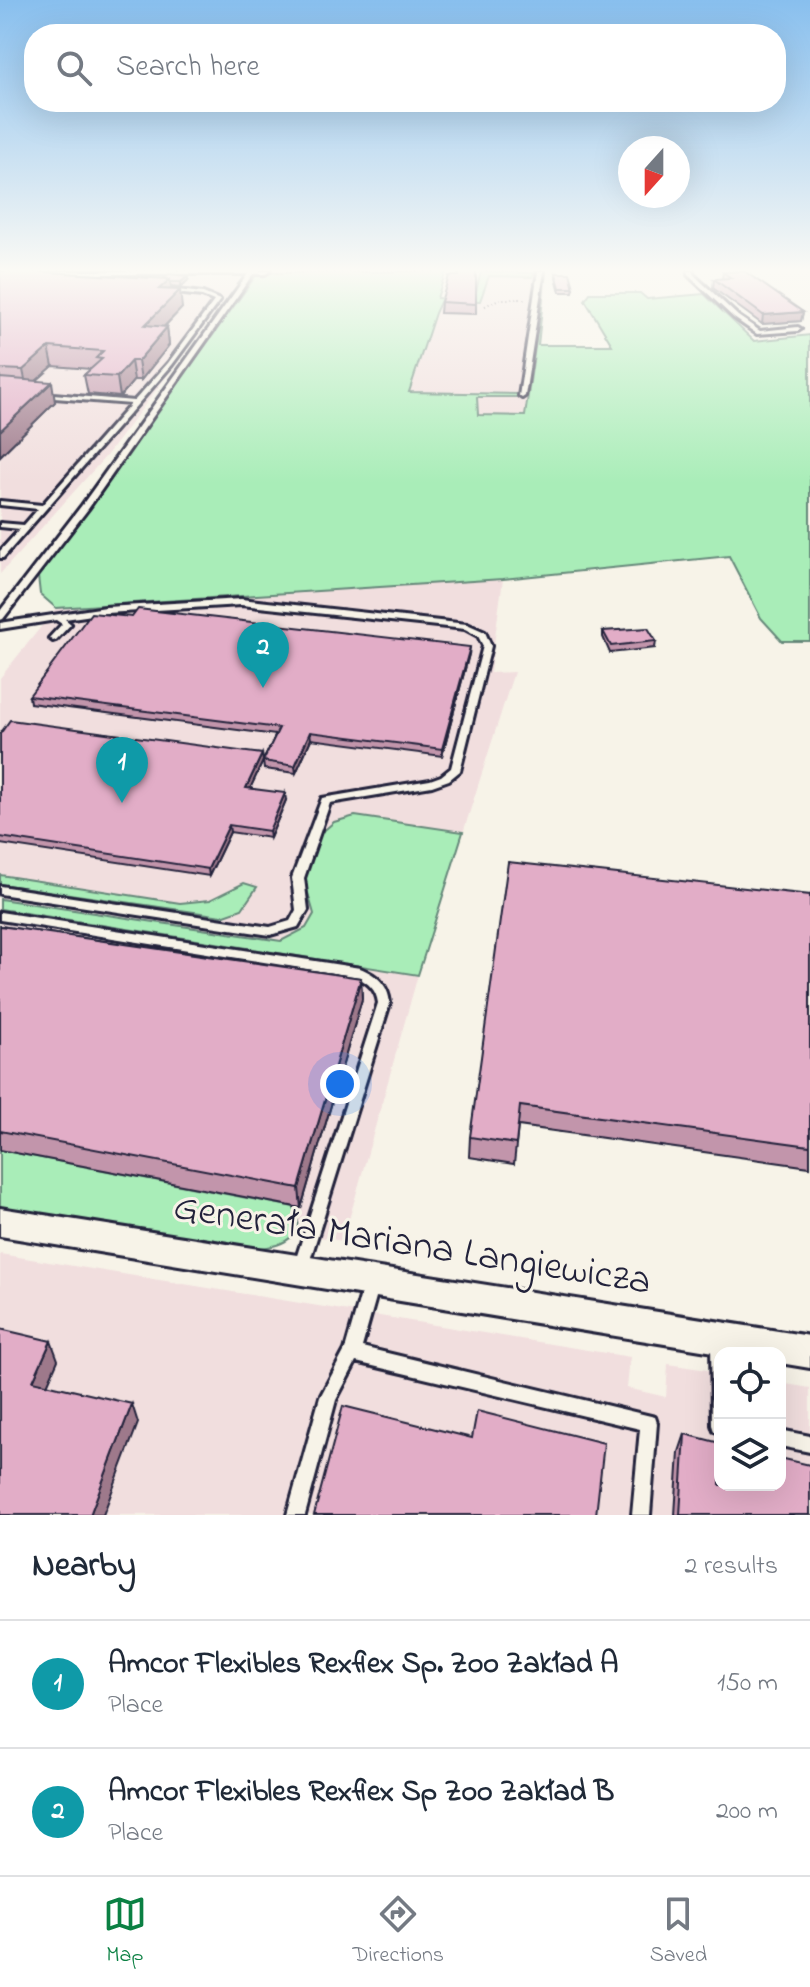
<!DOCTYPE html>
<html lang="en">
<head>
<meta charset="utf-8">
<style>
	:root { --surface:#fff; --page:#f6f6f7; --text:#1f2937; --muted:#747a83; --line:#e0e1e3; --accent:#0b8043 }
	body { margin:0; font-family:"Indie Flower",sans-serif; background:var(--page); color:var(--text) }
	.controls { position:absolute; right:24px; bottom:24px; display:grid; overflow:hidden; border-radius:16px; box-shadow:0 8px 32px #0002 }
	.controls button { width:72px; height:72px; display:grid; place-items:center; padding:0; border:0; border-bottom:2px solid var(--line); background:var(--surface); color:var(--text); font:40px sans-serif }
	.compass { position:absolute; left:618px; top:136px; width:72px; height:72px; border-radius:50%; background:var(--surface); box-shadow:0 8px 32px #0002; rotate:201deg }
	.you { position:absolute; left:340px; top:1084px; width:28px; height:28px; margin:-20px; border:6px solid #fff; border-radius:50%; background:#1a73e8; box-shadow:0 0 0 12px #1a73e833 }
	.badge { display:grid; place-items:center; width:52px; height:52px; border-radius:50%; background:var(--accent); color:#fff; font-size:26px; font-weight:700 }
	.pin { position:absolute; translate:-50% -66px; filter:drop-shadow(0 2px 4px #0008) }
	.pin::after { content:''; position:absolute; top:42px; width:28px; height:24px; background:inherit; clip-path:polygon(0 0,100% 0,50% 100%) }
	.list { margin:0; padding:0; list-style:none }
	h2 { display:flex; justify-content:space-between; align-items:center; height:104px; margin:0; padding:0 32px; font-size:34px }
	h2 small { font-size:26px; font-weight:400; color:var(--muted) }
	.list li { display:grid; grid-template-columns:52px 1fr auto; gap:24px; align-items:center; box-sizing:border-box; height:128px; padding:0 32px; border-top:2px solid var(--line) }
	.list b { display:block; font-size:30px; white-space:nowrap }
	.list p { margin:0; font-size:26px; white-space:nowrap; color:var(--muted) }
	.list em { font-size:26px; font-style:normal; color:var(--muted) }
	.icon { flex:none; width:44px; height:44px; fill:none; stroke:currentColor; stroke-width:2; stroke-linecap:round; stroke-linejoin:round }
	.map { position:relative; flex:none; width:810px; height:1515px; overflow:hidden }
	.search { position:absolute; background:var(--surface); box-shadow:0 8px 32px #0002; left:24px; right:24px; top:24px; height:88px; display:flex; align-items:center; gap:20px; box-sizing:border-box; padding:0 28px; border-radius:32px; color:var(--muted); font-size:30px }
	.sheet { height:360px; background:var(--surface) }
	nav { display:flex; justify-content:space-around; align-items:center; box-sizing:border-box; height:112px; border-top:2px solid var(--line); background:var(--surface); font-size:22px; color:var(--muted) }
	nav a { display:grid; justify-items:center; gap:4px }
	nav .on { color:var(--accent) }
	.map>svg:first-child { display:block }
	.built { fill:#f1dede }
	.green { fill:#a9edb8; stroke:#66887a; stroke-width:2 }
	.lines { fill:none; stroke-linecap:round; stroke-linejoin:round }
	.lane-casing { stroke:#22223b; stroke-width:6 }
	.street-casing { stroke:#22223b; stroke-width:6 }
	.path { stroke:#22223b; stroke-width:2; stroke-dasharray:1 3; stroke-linecap:butt }
	.lane { fill:#f7f3e8; fill-rule:evenodd }
	.street { fill:#f7f3e8; fill-rule:evenodd }
	.wall { fill:#c295ab; stroke:#22223b; stroke-width:2 }
	.shaded-wall { fill:#9e798b; stroke:#22223b; stroke-width:2 }
	.building { fill:#e2adc7; stroke:#22223b; stroke-width:2 }
	.labels { text-anchor:middle; dominant-baseline:central; stroke-width:6; stroke-linejoin:round; paint-order:stroke }
	.near-street-label { font-size:40px; fill:#22223b; stroke:#f7f3e8 }
</style>
</head>
<body>
<div class="map">
<svg width="810" height="1515" viewBox="0 0 810 1515">
	<rect width="100%" height="100%" fill="#f7f3e8"/>
	<filter id="ink" filterUnits="userSpaceOnUse"><feTurbulence type="fractalNoise" baseFrequency=".0125" numOctaves="2"/><feDisplacementMap in="SourceGraphic" scale="16" xChannelSelector="R" yChannelSelector="G"/><feConvolveMatrix kernelMatrix="1 2 1 2 8 2 1 2 1" color-interpolation-filters="sRGB"/></filter>
	<g filter="url(#ink)">
		<path class="built" d="M481 272 534 273V276L548 277 526 423 395 420 437 298 474 300Z
			M0 275H160L180 279 184 275 207 278 237 276 240 280 106 456 0 574Z
			M503 579 490 673 514 672 418 975 343 1241 0 1186V678L56 608Z
			M0 1254 630 1357 627 1388 666 1397 668 1364 720 1372V1485H780V1383L810 1388V1515H0Z"/>
		<path class="green" d="M446 271 437 298 474 300 481 271 534 273 532 277 489 276 480 301 441 300 435 313 409 392 518 394 517 397H477L478 415 525 416 546 271 538 345H612L585 300 590 293H640L647 299 704 294 754 341 810 335V641H782L761 618 729 556 503 579 56 608 40 594 38 576 258 273Z
			M355 816 463 832 418 975 0 909V899L281 941 306 928 314 914 304 879 320 834 334 822Z
			M0 875 180 903 210 900 244 883 257 887 242 909 222 916 0 884Z
			M0 1150 294 1207C306 1235 285 1246 259 1248L0 1210Z"/>
		<g class="lines">
			<defs>
				<path id="lane" d="M250 271H255L88 509 3 619 0 620V611L82 505Z
					M538 271H544L525 396 522 398 519 396Z
					M688 271H693V274L738 316 760 331 798 327 801 329 798 331 757 334 734 318 688 275Z
					M169 289 203 293 220 300 172 365 3 558H0V551L20 529 0 527V523L24 525 38 509 0 505V501L42 505 131 404 42 397 39 395 42 393 134 401 168 363 214 301 202 296 167 292V290Z
					M241 599 467 624 485 632 491 646 460 771 449 780 432 786 330 803 304 878 308 910 298 927 270 935 0 894V886L270 927 290 921 296 910 292 878 322 798 430 780 441 776 451 768 483 646 478 636 465 629 241 605 106 613 65 619 71 624 56 640 53 641 49 638 62 624 56 620 0 629V623L106 607Z
					M0 912 360 968C377 975 388 984 390 1003L306 1273 301 1275 296 1273 293 1268 378 1003C376 989 369 984 357 977L0 920Z
					M372 1276 377 1278 380 1283 362 1347 655 1417 657 1423 650 1515H632L640 1429 356 1362 336 1400 305 1515H287L320 1397 345 1350 364 1283 367 1278Z
					M719 1332 725 1334 727 1340V1353H720V1433L714 1431 712 1425 711 1340 713 1334Z
					M780 1430 810 1436V1452L780 1446Z"/>
				<path id="street" d="M8 271H270L265 274H13Z
					M0 1208 810 1336V1368L780 1363V1353H720L0 1236Z"/>
			</defs>
			<use href="#lane" class="lane-casing"/>
			<use href="#street" class="street-casing"/>
			<path class="path" d="M277 273 419 271
				M485 306 499 299H525"/>
			<use href="#lane" class="lane"/>
			<use href="#street" class="street"/>
		</g>
		<path class="wall" d="M0 271 127 276H152V278L188 280 181 287 170 286 171 289 182 308 164 327H167L169 345 141 380H134L120 397 88 394 84 375 91 369 53 366 36 381 55 402 0 456Z
			M476 271V314L440 313 441 302 459 276Z
			M723 272 803 312 801 321 762 324 713 288 714 279H722Z
			M556 273 574 288 573 292H560L556 277Z
			M603 631 656 641 655 648 610 653 603 637Z
			M469 654 442 756 311 739 296 773 264 769 263 761 276 735 30 703 29 696Z
			M0 734 262 754 263 761 250 788 286 800 270 838 230 832 209 876 0 844Z
			M810 895V1167L518 1126 514 1164 469 1157 470 1137Z
			M0 926 361 978 362 999 301 1208 0 1150Z
			M685 1434 810 1515H675L679 1452Z"/>
		<path class="shaded-wall" d="M188 276V280L181 287V282Z
			M170 279 172 296 159 289Z
			M180 290 182 308 147 344 145 325Z
			M803 312 801 321 762 324 763 315Z
			M167 327 169 345 141 380 138 361Z
			M49 347 53 366 27 389 23 370Z
			M131 361 134 380 120 397 117 377Z
			M52 382 55 402 0 456V431Z
			M470 647 469 654 442 756V749Z
			M310 732 311 739 296 773 295 766Z
			M262 754 263 761 247 795 246 788Z
			M285 793 286 800 270 838 269 831Z
			M229 825 230 832 209 876 208 869Z
			M361 978 362 999 301 1208 299 1188Z
			M51 1341 58 1360 41 1399 33 1381Z
			M132 1404 138 1423 103 1515H90Z"/>
		<path class="building" d="M0 271H29L170 279 159 289 180 290 145 325 167 327 138 361H131L117 377 84 375 102 359 96 358 103 351 49 347 23 370 0 369Z
			M459 271H476V304L441 302 449 276H459Z
			M744 271 803 312 763 315 714 279 731 278 723 272Z
			M556 273H570L574 288H560Z
			M169 274 188 276 181 282H170V279L164 278Z
			M129 275 152 276 150 278 127 276Z
			M0 378 52 382 0 431Z
			M138 609 470 647 442 749 310 732 295 766 263 761 279 728 29 696 91 613 132 617Z
			M648 628 656 641 611 646 603 631Z
			M10 720 262 754 246 788 285 793 269 831 229 825 208 869 0 837V734Z
			M508 862 810 895V1146L520 1106 516 1144 470 1137Z
			M0 926 361 978 299 1188 0 1131Z
			M0 1329 51 1341 33 1381 132 1404 90 1515H0Z
			M343 1406 472 1438 477 1411 604 1443 596 1515H314Z
			M685 1434 720 1443V1485H780V1458L810 1465V1515H680Z"/>
	</g>
	<linearGradient id="sky" x2="0" y2="1"><stop stop-color="#88bfee"/><stop offset="0.56" stop-color="#fbfaf5"/><stop offset="1" stop-color="#fbfaf5" stop-opacity="0"/></linearGradient>
	<rect width="810" height="483" fill="url(#sky)"/>
	<g class="labels">
		<g class="near-street-label">
			<text transform="translate(412 1246) rotate(9)">Generała Mariana Langiewicza</text>
		</g>
	</g>
</svg>
<div class="controls">
<button><svg class="icon" aria-label="locate" viewBox="0 0 24 24"><circle cx="12" cy="12" r="6"/><path d="M12 2v4M12 18v4M2 12h4M18 12h4"/></svg></button>
<button><svg class="icon" aria-label="layers" viewBox="0 0 24 24"><path d="M12 4l9 5-9 5-9-5zM3 14l9 5 9-5"/></svg></button>
</div>
<svg class="compass" viewBox="-18 -18 36 36"><path d="M0-13l5 13h-10z" fill="#e53935"/><path d="M0 13l5-13h-10z" fill="#747a83"/></svg>
<div class="you"></div>
<div class="pin badge" style="left:122px;top:803px;background:#0f9aa8">1</div>
<div class="pin badge" style="left:263px;top:688px;background:#0f9aa8">2</div>
<div class="search"><svg class="icon" aria-label="search" viewBox="0 0 24 24"><circle cx="10" cy="10" r="6"/><path d="M15 15l6 6"/></svg>Search here</div>
</div>
<section class="sheet">
<h2>Nearby<small>2 results</small></h2>
<ul class="list">
<li><span class="badge" style="background:#0f9aa8">1</span><div><b>Amcor Flexibles Rexflex Sp. Zoo Zakład A</b><p>Place</p></div><em>150 m</em></li>
<li><span class="badge" style="background:#0f9aa8">2</span><div><b>Amcor Flexibles Rexflex Sp Zoo Zakład B</b><p>Place</p></div><em>200 m</em></li>
</ul>
</section>
<nav>
<a class="on"><svg class="icon" aria-label="map" viewBox="0 0 24 24"><path d="M3 6l6-2 6 2 6-2v14l-6 2-6-2-6 2zM9 4v14M15 6v14"/></svg>Map</a>
<a><svg class="icon" aria-label="directions" viewBox="0 0 24 24"><path d="M12 3l9 9-9 9-9-9zM9 14v-3h6M13 9l2 2-2 2"/></svg>Directions</a>
<a><svg class="icon" aria-label="saved" viewBox="0 0 24 24"><path d="M7 4h10v16l-5-4-5 4z"/></svg>Saved</a>
</nav>
</body>
</html>
